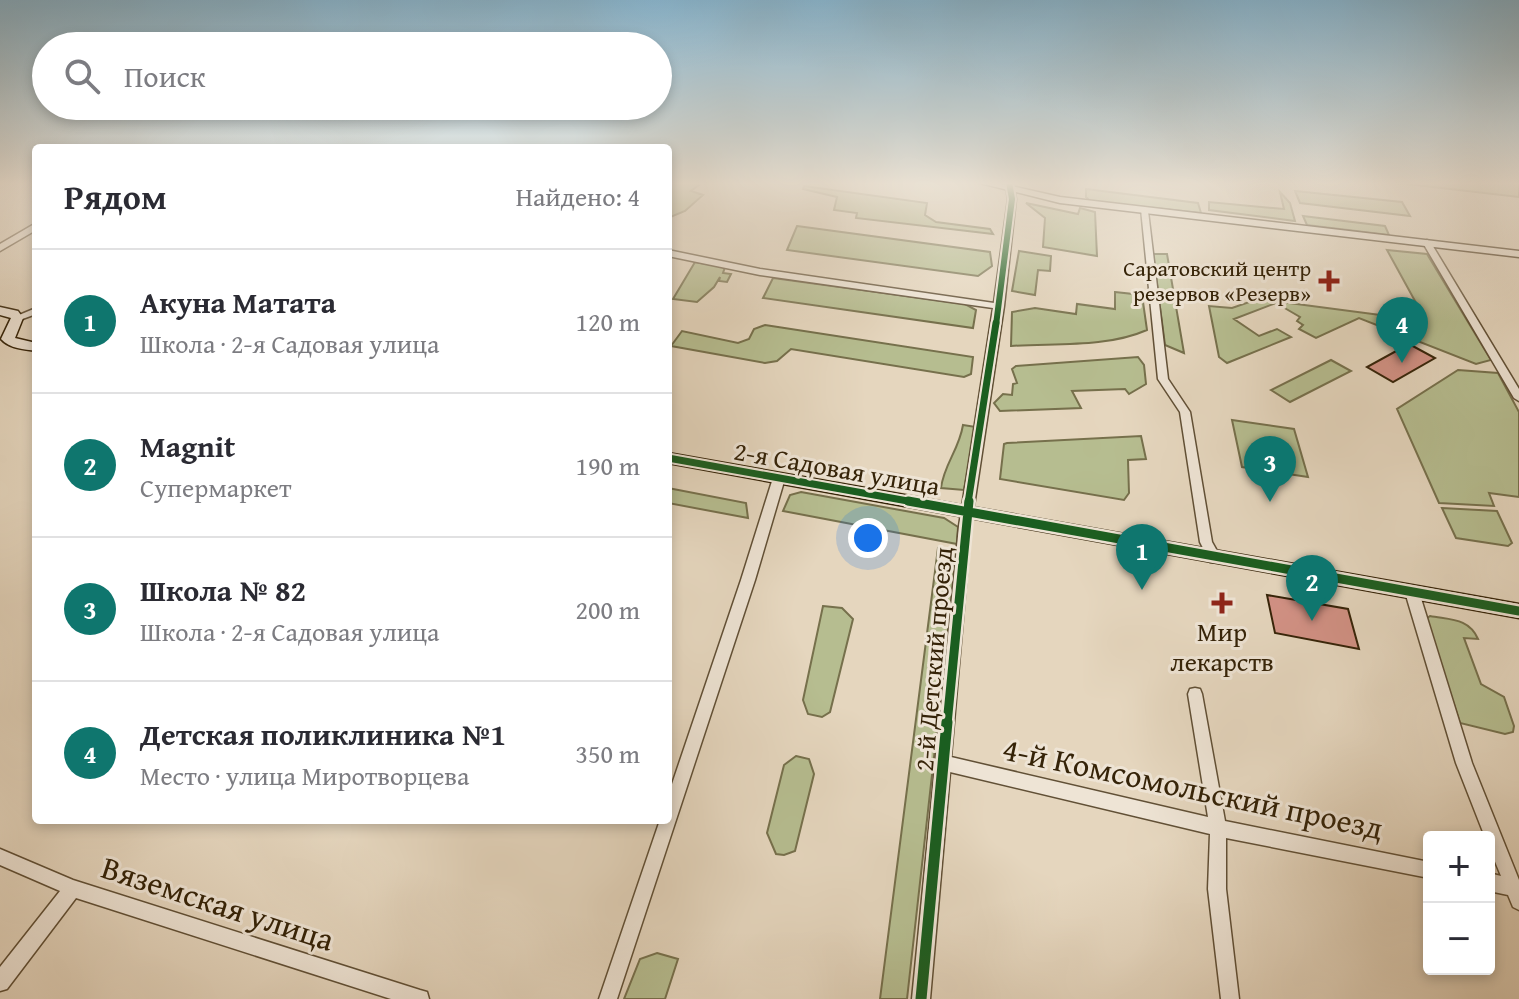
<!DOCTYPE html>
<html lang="ru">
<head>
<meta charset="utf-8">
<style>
	:root { --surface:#fff; --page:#f7f7f7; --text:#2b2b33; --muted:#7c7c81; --line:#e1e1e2; --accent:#0f766e }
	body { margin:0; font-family:"Gentium Book Plus",serif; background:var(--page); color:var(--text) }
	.controls { position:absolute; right:24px; bottom:24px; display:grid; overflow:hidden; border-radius:8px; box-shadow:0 4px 12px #0003 }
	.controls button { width:72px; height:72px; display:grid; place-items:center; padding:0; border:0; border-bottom:2px solid var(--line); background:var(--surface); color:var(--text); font:40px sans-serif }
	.you { position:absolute; left:868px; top:538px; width:28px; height:28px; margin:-20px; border:6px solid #fff; border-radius:50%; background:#1a73e8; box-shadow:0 0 0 12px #1a73e833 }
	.badge { display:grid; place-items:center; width:52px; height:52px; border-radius:50%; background:var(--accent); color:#fff; font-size:26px; font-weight:700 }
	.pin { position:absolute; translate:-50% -66px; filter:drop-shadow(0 2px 4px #0008) }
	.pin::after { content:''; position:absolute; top:42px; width:28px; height:24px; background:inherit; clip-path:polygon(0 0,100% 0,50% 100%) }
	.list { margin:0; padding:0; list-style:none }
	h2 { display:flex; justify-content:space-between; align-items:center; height:104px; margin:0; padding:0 32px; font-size:34px }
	h2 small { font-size:26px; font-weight:400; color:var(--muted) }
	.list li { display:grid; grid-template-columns:52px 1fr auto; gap:24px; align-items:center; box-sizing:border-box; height:144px; padding:0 32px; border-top:2px solid var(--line) }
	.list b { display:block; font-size:30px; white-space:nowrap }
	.list p { margin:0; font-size:26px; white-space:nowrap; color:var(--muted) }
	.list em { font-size:26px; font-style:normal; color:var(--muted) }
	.icon { flex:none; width:44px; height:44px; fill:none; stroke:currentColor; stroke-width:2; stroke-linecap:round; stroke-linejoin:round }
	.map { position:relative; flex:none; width:1519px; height:999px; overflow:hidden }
	.search { position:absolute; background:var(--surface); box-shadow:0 4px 12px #0003; left:32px; top:32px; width:640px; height:88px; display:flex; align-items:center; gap:20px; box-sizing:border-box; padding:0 28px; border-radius:44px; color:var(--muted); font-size:30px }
	.panel { position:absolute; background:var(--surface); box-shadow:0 4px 12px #0003; left:32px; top:144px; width:640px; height:680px; border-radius:8px }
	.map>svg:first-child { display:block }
	.green { fill:#b6bd90; stroke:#76704c; stroke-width:2 }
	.building { fill:#d39286; stroke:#352308; stroke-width:2 }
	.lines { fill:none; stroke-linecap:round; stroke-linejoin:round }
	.street-casing { stroke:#615036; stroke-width:3 }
	.secondary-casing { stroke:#352308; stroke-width:3 }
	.street { fill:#eee4d5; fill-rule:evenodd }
	.secondary { fill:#eee4d5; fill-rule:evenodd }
	.cycleway-far3-casing { stroke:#eee4d5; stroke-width:10 }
	.cycleway-far2-casing { stroke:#eee4d5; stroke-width:11 }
	.cycleway-far1-casing { stroke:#eee4d5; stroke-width:14 }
	.cycleway-casing { stroke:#eee4d5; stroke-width:16 }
	.cycleway-far3 { stroke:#1b5e20; stroke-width:6 }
	.cycleway-far2 { stroke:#1b5e20; stroke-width:7 }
	.cycleway-far1 { stroke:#1b5e20; stroke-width:9 }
	.cycleway { stroke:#1b5e20; stroke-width:11 }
	.poi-dot { fill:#8f2418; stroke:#eee4d5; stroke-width:3 }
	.labels { text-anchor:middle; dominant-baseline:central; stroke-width:6; stroke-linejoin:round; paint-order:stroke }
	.far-poi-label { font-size:22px; fill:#352308; stroke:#eee4d5; text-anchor:end }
	.street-label { font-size:26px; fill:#352308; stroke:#eee4d5 }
	.poi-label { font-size:26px; fill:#352308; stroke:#eee4d5 }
	.near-street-label { font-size:32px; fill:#352308; stroke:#eee4d5 }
</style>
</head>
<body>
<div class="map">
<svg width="1519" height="999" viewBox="0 0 1519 999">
	<rect width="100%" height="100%" fill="#e5d6be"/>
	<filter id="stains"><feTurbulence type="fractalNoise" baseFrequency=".0025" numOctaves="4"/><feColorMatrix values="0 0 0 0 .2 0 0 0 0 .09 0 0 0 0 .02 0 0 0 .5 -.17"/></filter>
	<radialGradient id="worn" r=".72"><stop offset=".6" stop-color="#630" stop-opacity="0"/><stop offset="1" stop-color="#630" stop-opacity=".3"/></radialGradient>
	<path class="green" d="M668 182H703L691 191 703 195 685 211 668 218Z
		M1390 182H1519V197Z
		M804 186 927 203 925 215 936 222 990 229 993 234 856 218 857 213 834 210 837 197 803 189Z
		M1086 189 1198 203 1201 213 1090 201 1086 197Z
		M1295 191 1402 202 1410 216 1300 203Z
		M1280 192 1290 203 1295 221 1209 210V202L1284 209Z
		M1026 203 1078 214 1080 208 1095 212 1097 256 1043 247 1045 218Z
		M1303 216 1385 226 1389 235 1307 225Z
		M797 226 990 252 992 266 978 276 787 250Z
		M1387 250 1427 254 1491 360 1476 364 1359 318 1316 338 1299 329 1303 325 1297 321 1300 317 1276 303 1234 319 1259 336 1277 329 1291 337 1227 363 1219 357 1209 306 1232 308 1258 299 1426 321Z
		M1019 251 1051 256 1050 271 1038 270 1035 295 1012 291Z
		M1153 254H1167L1184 353 1165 345Z
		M695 262 725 267 723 273 731 274 727 282 719 281 720 277 714 287 697 302 673 299Z
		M773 278 965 304 976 310 973 328 763 298Z
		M1115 292 1142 295 1147 330C1106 348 1055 343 1011 346L1012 312 1035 308 1076 314 1077 304 1115 309Z
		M765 325 973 357 971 374 964 377 791 349 777 361 765 363 671 346 682 331 738 343 749 339 754 329Z
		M1138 357 1144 365 1146 384 1129 394 1125 389 1072 391 1081 408 1000 411 994 403 1003 394 1012 395 1013 384 1017 383 1012 369 1016 366Z
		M1331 360 1351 371 1290 402 1271 390Z
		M1458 370 1498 373 1519 412V497L1489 493 1494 506 1439 503 1397 409Z
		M1232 420 1294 429 1308 477 1242 467Z
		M963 425 976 427 964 490 941 488C944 464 959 450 963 425Z
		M1141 436 1146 459 1128 460 1129 493 1124 500 1000 479 1004 444 1007 443Z
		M668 488 746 503 748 518 668 503Z
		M801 492 944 518 958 527 957 544 783 511 790 495Z
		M1442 508 1497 511 1512 543 1508 546 1456 538Z
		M938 548 957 551 907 999H880Z
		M823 606 842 608 853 619 830 712 822 717 808 714 803 700Z
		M1430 616C1450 620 1469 618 1478 639L1464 638 1481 684 1504 697 1514 726 1513 732 1505 734 1460 723 1426 619Z
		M796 756 809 759 814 774 795 851 784 855 776 854 767 833 784 765Z
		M657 953 678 959 665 999H624L640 959Z"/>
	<path class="building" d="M1409 344 1435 358 1393 382 1367 367Z
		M1267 595 1348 609 1359 649 1275 633Z"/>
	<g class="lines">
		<defs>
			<path id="street" d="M1005 182H1013L1016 199 1004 306 971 526 951 757 1208 817 1188 694 1190 689 1195 688 1200 689 1202 694 1225 821 1429 862V878L1226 838V889L1239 999H1221L1208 889 1210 834 950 772 930 999H912L959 526 993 308 760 275 668 256V250L760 269 994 303 1008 199Z
				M1141 209 1148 211 1168 379 1190 412 1212 542 1221 558 1220 562H1210L1200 542 1180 412 1158 379Z
				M36 223V230L0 251V244Z
				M1427 240 1431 243 1519 389V401L1514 398 1423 243Z
				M36 308V314L17 321 12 318Z
				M779 474 785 478 755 580 617 999H599L660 820H668V796L741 580 773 478Z
				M1412 587 1417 588 1419 592 1472 763 1519 880V910L1513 907 1508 895 1489 891V873L1501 876 1489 847V837H1485L1456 763 1405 592 1407 588Z
				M0 849 73 880 420 990 427 992 429 999H391L76 898 7 989 0 991V967L60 891 0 865Z"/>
			<path id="secondary" d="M976 182H994L1060 197 1519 251V257L1060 203Z
				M0 307 18 311 23 318 15 338 36 343V351C24 349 10 349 1 339L11 318 0 315Z
				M668 453 1519 604V618L668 463Z"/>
		</defs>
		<use href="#street" class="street-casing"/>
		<use href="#secondary" class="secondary-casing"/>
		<use href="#street" class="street"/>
		<use href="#secondary" class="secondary"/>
		<defs>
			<path id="cycleway-far3" d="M996 325 1012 199 1009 182"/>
			<path id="cycleway-far2" d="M668 458 919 503
				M968 503 996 323"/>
			<path id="cycleway-far1" d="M908 501 1519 611
				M947 724 969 501"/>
			<path id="cycleway" d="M921 999 947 722"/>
		</defs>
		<use href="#cycleway-far3" class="cycleway-far3-casing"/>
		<use href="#cycleway-far2" class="cycleway-far2-casing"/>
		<use href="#cycleway-far1" class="cycleway-far1-casing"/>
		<use href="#cycleway" class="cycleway-casing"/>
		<use href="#cycleway-far3" class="cycleway-far3"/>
		<use href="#cycleway-far2" class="cycleway-far2"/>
		<use href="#cycleway-far1" class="cycleway-far1"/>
		<use href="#cycleway" class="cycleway"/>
	</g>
	<linearGradient id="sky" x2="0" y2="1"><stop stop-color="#87b6d1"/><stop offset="0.57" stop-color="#f3ede2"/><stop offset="1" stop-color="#f3ede2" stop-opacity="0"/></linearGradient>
	<rect width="1519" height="322" fill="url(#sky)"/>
	<g class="poi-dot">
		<path d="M1325 269h8v8h8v8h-8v8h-8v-8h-8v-8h8z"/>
		<path d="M1218 591h8v8h8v8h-8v8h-8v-8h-8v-8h8z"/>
	</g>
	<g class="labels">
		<g class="far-poi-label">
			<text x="1311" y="268">Саратовский центр<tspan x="1311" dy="25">резервов «Резерв»</tspan></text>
		</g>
		<g class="street-label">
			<text transform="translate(837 468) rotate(10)">2-я Садовая улица</text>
			<text transform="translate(933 659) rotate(-85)">2-й Детский проезд</text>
		</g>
		<g class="poi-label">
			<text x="1222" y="631">Мир<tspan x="1222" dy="30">лекарств</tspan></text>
		</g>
		<g class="near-street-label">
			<text transform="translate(1193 788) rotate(12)">4-й Комсомольский проезд</text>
			<text transform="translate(218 903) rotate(18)">Вяземская улица</text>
		</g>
	</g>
	<rect width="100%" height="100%" filter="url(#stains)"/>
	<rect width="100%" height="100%" fill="url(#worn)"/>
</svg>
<div class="controls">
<button>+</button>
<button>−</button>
</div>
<div class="you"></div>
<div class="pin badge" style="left:1142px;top:590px">1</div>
<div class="pin badge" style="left:1312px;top:621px">2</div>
<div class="pin badge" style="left:1270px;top:502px">3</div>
<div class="pin badge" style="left:1402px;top:363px">4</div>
<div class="search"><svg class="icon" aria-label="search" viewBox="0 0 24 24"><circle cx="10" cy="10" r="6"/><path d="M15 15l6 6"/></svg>Поиск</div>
<section class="panel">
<h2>Рядом<small>Найдено: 4</small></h2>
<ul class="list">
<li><span class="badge">1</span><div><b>Акуна Матата</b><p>Школа · 2-я Садовая улица</p></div><em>120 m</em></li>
<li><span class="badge">2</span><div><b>Magnit</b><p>Супермаркет</p></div><em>190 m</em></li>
<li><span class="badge">3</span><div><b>Школа № 82</b><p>Школа · 2-я Садовая улица</p></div><em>200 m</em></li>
<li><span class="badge">4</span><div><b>Детская поликлиника №1</b><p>Место · улица Миротворцева</p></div><em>350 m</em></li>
</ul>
</section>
</div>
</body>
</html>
